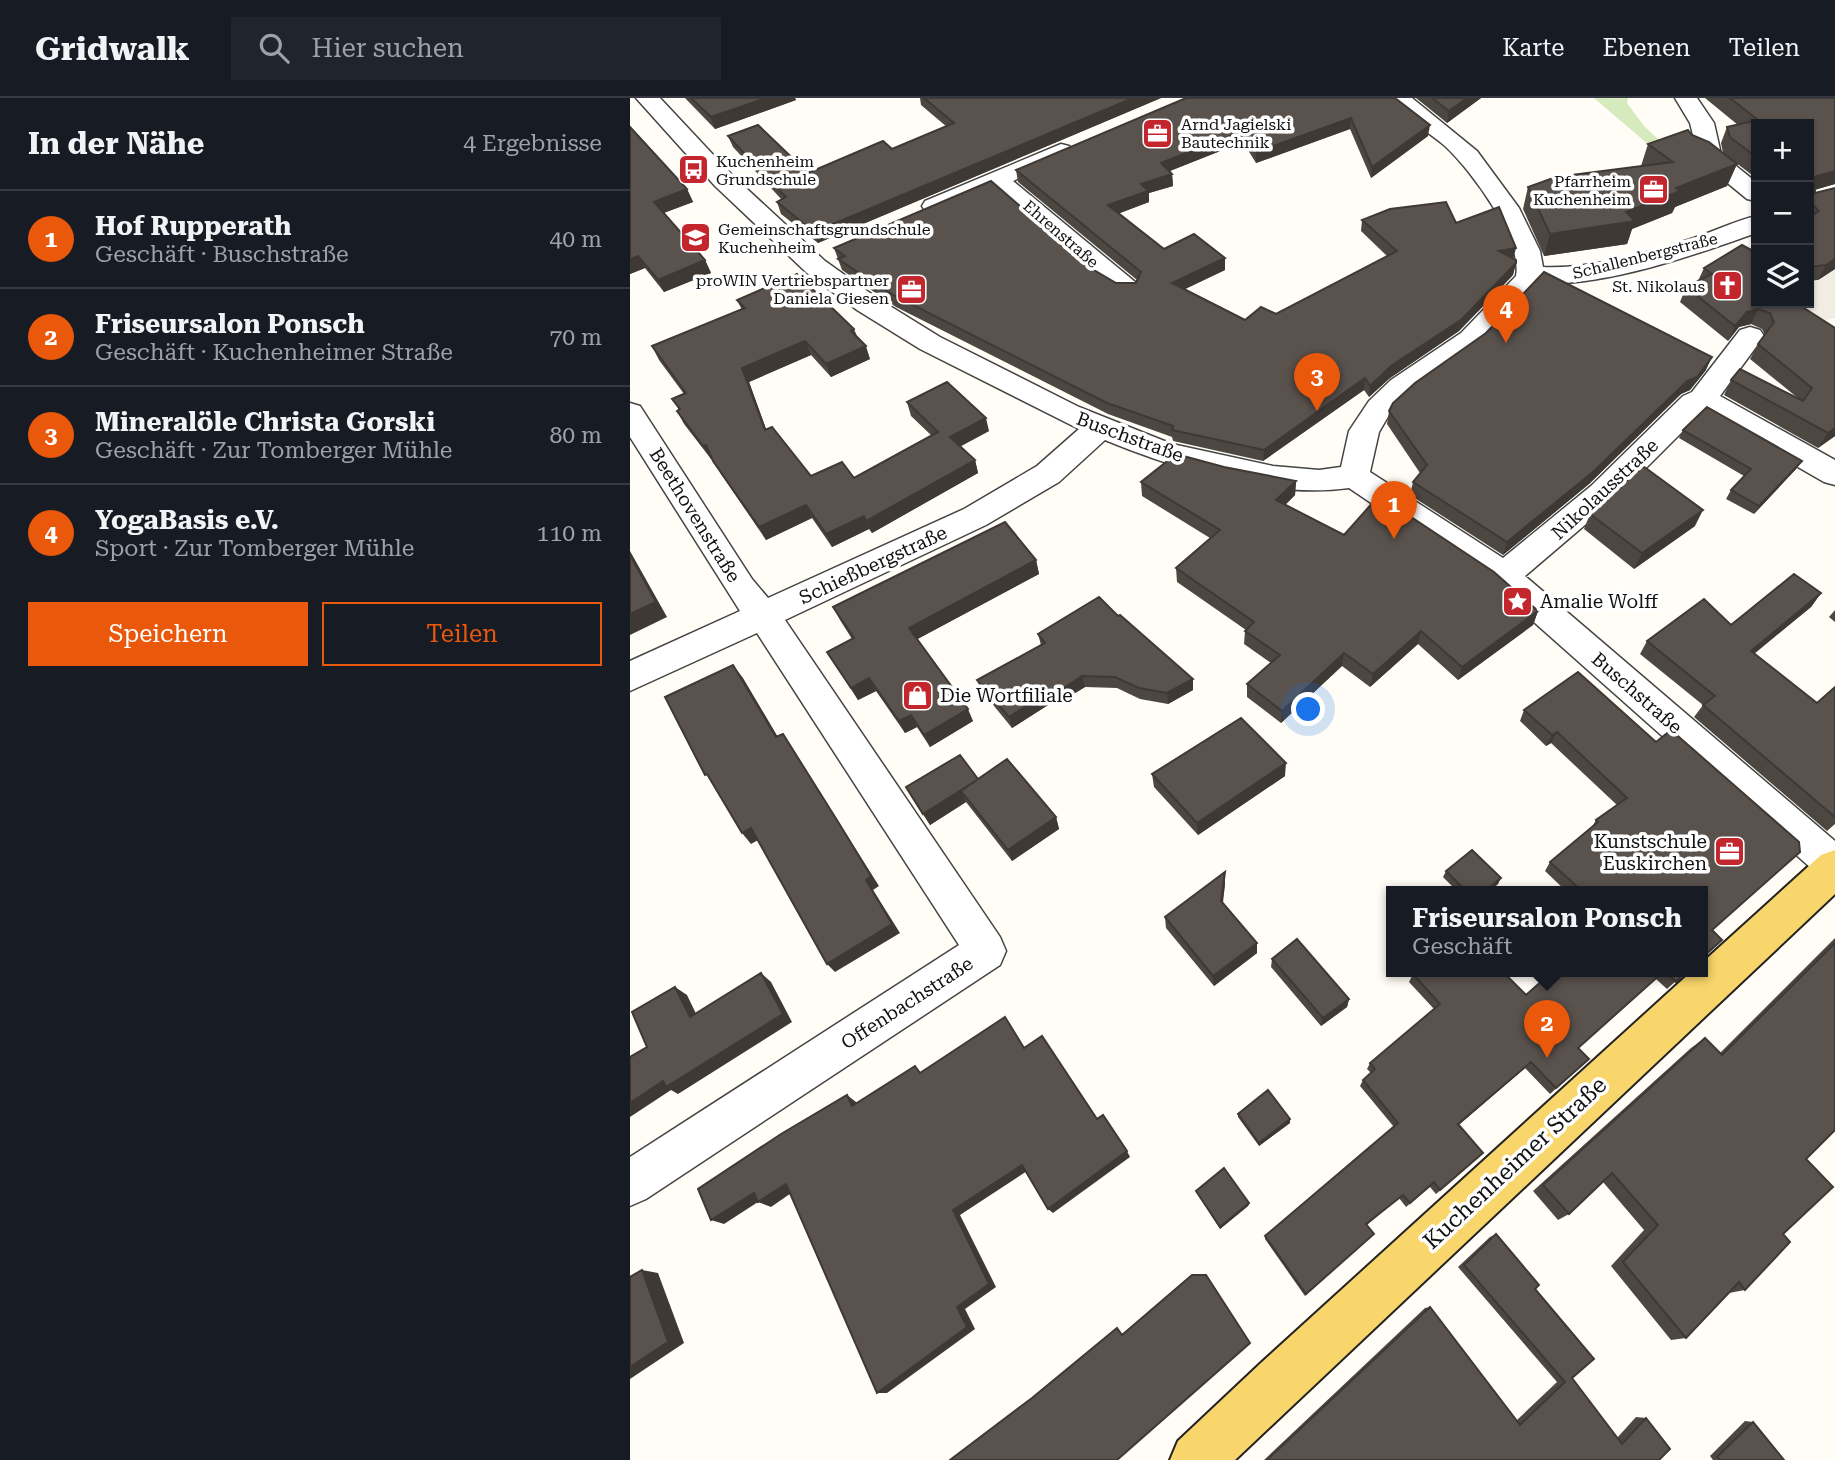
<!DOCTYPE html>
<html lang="de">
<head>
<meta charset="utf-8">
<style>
	:root { --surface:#171b24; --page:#20242c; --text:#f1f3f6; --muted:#9ea1a6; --line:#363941; --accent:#ea580c }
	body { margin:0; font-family:"Roboto Serif",serif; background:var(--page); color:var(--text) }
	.controls { position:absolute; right:21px; top:21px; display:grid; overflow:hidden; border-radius:0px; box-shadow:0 2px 5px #0004 }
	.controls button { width:63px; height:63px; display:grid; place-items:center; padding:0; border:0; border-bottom:2px solid var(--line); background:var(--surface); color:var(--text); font:35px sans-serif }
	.you { position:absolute; left:679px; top:612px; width:24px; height:24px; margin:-18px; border:5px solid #fff; border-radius:50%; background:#1a73e8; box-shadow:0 0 0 10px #1a73e833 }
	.badge { display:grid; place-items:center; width:46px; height:46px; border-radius:50%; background:var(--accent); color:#fff; font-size:23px; font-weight:700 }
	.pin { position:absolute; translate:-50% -58px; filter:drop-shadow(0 2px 4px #0008) }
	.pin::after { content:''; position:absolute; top:37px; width:24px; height:21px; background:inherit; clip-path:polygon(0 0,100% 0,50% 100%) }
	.popup { position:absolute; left:756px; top:788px; width:322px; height:91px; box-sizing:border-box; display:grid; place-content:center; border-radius:0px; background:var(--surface); filter:drop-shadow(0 2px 5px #0005); font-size:23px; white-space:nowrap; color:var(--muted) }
	.popup b { font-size:26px; color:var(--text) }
	.popup::after { content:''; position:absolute; left:50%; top:100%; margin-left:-14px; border:14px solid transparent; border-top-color:var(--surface) }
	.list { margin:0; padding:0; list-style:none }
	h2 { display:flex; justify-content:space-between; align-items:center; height:91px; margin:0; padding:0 28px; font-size:30px }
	h2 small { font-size:23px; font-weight:400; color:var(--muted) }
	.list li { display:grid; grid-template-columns:46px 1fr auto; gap:21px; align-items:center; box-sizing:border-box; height:98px; padding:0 28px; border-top:2px solid var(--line) }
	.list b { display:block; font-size:26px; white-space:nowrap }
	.list p { margin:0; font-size:23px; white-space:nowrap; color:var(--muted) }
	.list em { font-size:23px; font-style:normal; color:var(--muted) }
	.actions { display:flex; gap:14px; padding:21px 28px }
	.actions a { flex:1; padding:16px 0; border:2px solid var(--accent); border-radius:0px; text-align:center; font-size:24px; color:var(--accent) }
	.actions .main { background:var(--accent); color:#fff }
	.icon { flex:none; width:38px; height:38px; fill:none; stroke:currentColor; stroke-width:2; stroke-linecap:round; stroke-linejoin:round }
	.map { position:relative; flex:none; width:1205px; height:1362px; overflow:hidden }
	header { display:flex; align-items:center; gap:42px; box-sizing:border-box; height:98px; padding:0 35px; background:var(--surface); border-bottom:2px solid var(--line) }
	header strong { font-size:33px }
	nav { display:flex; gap:38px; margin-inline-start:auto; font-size:24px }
	.search { width:490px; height:63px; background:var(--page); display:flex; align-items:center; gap:18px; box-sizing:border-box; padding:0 24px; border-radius:0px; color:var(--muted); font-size:26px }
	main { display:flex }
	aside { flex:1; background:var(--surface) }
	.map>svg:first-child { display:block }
	.green { fill:#d5ebbd }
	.plaza { fill:#f1ede2 }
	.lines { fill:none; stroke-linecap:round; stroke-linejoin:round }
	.minor-casing { stroke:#444; stroke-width:3 }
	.major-casing { stroke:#222; stroke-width:4 }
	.minor { fill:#fff; fill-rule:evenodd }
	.major { fill:#f9d66b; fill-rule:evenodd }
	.wall { fill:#4d4742 }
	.shaded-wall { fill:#3f3936 }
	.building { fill:#5a524d; stroke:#3f3936; stroke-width:2 }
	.labels { text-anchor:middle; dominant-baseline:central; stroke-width:7; stroke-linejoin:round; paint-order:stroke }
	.far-poi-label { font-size:16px; fill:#111; stroke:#fff; text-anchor:start }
	.far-street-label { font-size:16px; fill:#111; stroke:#fff }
	.street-label { font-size:19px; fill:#111; stroke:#fff }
	.poi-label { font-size:19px; fill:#111; stroke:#fff; text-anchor:start }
	.near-street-label { font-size:23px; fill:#111; stroke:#fff }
</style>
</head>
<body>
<header>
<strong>Gridwalk</strong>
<div class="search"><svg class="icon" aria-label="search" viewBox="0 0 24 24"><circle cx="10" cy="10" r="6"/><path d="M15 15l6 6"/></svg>Hier suchen</div>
<nav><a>Karte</a><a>Ebenen</a><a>Teilen</a></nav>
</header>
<main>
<aside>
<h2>In der Nähe<small>4 Ergebnisse</small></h2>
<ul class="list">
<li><span class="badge">1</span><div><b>Hof Rupperath</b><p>Geschäft · Buschstraße</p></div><em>40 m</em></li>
<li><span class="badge">2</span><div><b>Friseursalon Ponsch</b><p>Geschäft · Kuchenheimer Straße</p></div><em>70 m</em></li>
<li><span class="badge">3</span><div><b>Mineralöle Christa Gorski</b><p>Geschäft · Zur Tomberger Mühle</p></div><em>80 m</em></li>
<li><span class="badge">4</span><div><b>YogaBasis e.V.</b><p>Sport · Zur Tomberger Mühle</p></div><em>110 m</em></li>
</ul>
<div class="actions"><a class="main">Speichern</a><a>Teilen</a></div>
</aside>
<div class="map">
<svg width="1205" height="1362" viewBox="0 0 1205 1362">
	<rect width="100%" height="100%" fill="#fffdf5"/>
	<path class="green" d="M964 0H998L997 5 1014 28 1030 43 1019 47Z"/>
	<path class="plaza" d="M1205 171V220L1166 228 1138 239 1112 232 1115 225 1156 216 1173 205H1179V188Z"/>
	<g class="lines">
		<defs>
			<path id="minor" d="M6 0H30L103 78 195 163 247 200 310 239 449 309 542 346 643 368 689 372 711 369 719 333 739 303 761 282 831 235 886 178C893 142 841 72 815 48 798 33 768 17 756 0H782L847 53 889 110 910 153 913 169C962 171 1018 155 1064 140 1085 133 1105 123 1126 118V135C1065 157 974 189 909 185L851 247 781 296 759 317 749 334 740 374 873 460 961 388 1053 298 1062 294 1110 232 1120 229 1130 232 1134 238 1090 298 1205 362V387L1194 384 1072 314 983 403 895 478 1205 743V784L1191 779 861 486 719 390C641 401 546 371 475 342L429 384 356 427 155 522 370 839 376 853 370 867 16 1101 0 1108V1059L329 847 127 535 0 593V563L110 513 0 339V305L10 308 122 481 138 500 334 411 407 368 449 331 290 251 227 212 177 175 85 88Z
				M1045 0H1067L1084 25 1091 56 1126 84V103L1117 101 1072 64 1055 57 1051 52 1055 47 1065 45 1060 25Z
				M431 46 439 48 443 53 439 58 383 83 510 188 506 194 497 196 488 194 467 181 363 91 304 115 295 113 292 108 295 103Z"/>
			<path id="major" d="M1205 752V796L605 1362H540L548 1343 632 1264 1061 874H1073V864L1191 757Z"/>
		</defs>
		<use href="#minor" class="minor-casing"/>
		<use href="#major" class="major-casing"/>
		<use href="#minor" class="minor"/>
		<use href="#major" class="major"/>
	</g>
	<path class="wall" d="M55 0H165L166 2 85 31Z
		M290 0H531L188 145 151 116 147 104 152 102 103 49 98 38 178 75 262 51 317 29 291 7Z
		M765 0 798 38 741 80 720 31 626 65 613 44 540 73 542 76 543 88 519 95V104L489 115 534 151 595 172 554 191 615 222 646 216 757 158 731 133 732 122 826 125 883 160 886 165 883 177 829 233 760 280 739 299 734 292 633 363 543 343 542 339 478 316 266 209 212 172 204 150 464 172 486 185H506L507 182 388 84 386 72Z
		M786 0H851L817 25Z
		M1075 0H1205V86L1185 92V95L1205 90V171L1188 182 1179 183V26H1126V80L1093 55 1091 45 1097 29 1108 27Z
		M0 29 57 91 63 104 34 115 75 162 81 175 34 194 15 170 0 176Z
		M1062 37 1107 66 1097 88 1045 109 1042 115 1002 131 997 146 914 158 893 111 898 89 1011 68 1018 46Z
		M1074 170 1126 205 1205 230V338L1188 350 1094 297 1101 282 1169 301 1120 261 1128 246 1135 237 1132 231 1121 226 1109 229 1098 243 1050 204 1056 189 1068 183Z
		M107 202 224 231 227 238 240 261 201 279 181 257 119 284 136 331 181 378 224 380 302 338 281 318 277 304 359 333 330 348 345 362 348 375 242 435 239 431 202 449 182 420 136 442 91 376 82 361H81L54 326 47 313 49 312 42 301 54 296 29 262 22 248 112 212Z
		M1076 272 1060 292 1051 296 959 386 873 457 780 397 783 384 790 375 757 326 759 313Z
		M1053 332 1166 371 1124 416 1096 401 1101 392 1114 378 1049 340Z
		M594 369 666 383 665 397 655 407 714 437 908 513 903 527 828 582 788 546 740 589 712 568 651 625 617 599V586L641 565 614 546 615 533 616 532 547 484 546 470 580 440 512 398 511 384Z
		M960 416 1065 428 1004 471 954 431Z
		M406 462 409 476 287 541 343 623 300 649 287 629 275 635 246 593 228 602 197 554 222 541 210 522 203 509Z
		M1191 495 1181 509 1124 555 1187 605 1205 589V726L1197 733 1064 619 1073 607 1010 556 1017 543 1101 527Z
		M1205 512V524L1199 519Z
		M488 518 563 581V592L538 606 510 601 487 590 455 589 432 603 429 600 382 630 351 592 347 582 411 547 408 536Z
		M948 574 1026 644 1041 632 1169 744 1170 754 1082 832 1092 842 1073 859V794H937L915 773 920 764 962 729 966 722 987 707 921 645 916 648 890 623 894 612Z
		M522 676 655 678 568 737 524 689Z
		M348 681 426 719 429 731 382 763 336 704 300 727 276 689Z
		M816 773 868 786 858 794H828L813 779Z
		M595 774V786L593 805 627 845V855L584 888 536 830 535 819Z
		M1205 840V1032L1176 1061 1153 1136 1115 1192 1099 1195 1056 1240 1041 1242 981 1168 1014 1132 973 1084 939 1116 928 1122 903 1093 1061 950 1075 940 1090 955Z
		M642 861 719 901 717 909 691 928 641 869Z
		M922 874H1056L1037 891 1026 881 949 950 959 961 920 996 895 970 828 1027 853 1055 806 1096 800 1089 776 1109 769 1100 737 1127 744 1136 675 1198 635 1141V1138L764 1029 730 988 733 982 741 975 737 971 740 965 804 911 779 884 783 876 896 897Z
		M608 1016 660 1025 629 1048 608 1019Z
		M566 1093 619 1105 618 1108 590 1131 567 1095Z
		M866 1136 905 1191 942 1280 987 1340 1006 1319 1016 1320 1029 1362H634L795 1210 800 1209 887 1322 927 1284 828 1169 860 1139Z
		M1115 1323 1123 1324 1154 1362H1083L1080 1358Z"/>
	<path class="shaded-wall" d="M136 0H165L166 2 85 31 81 19Z
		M503 0H531L188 145 184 134Z
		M837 0H851L817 25 819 13Z
		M721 20 720 31 626 65V54Z
		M800 27 798 38 741 80 742 69Z
		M613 33V44L532 76 531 65Z
		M1107 66 1097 88 1045 109 1042 115 1002 131 997 146 914 158 920 136 996 114 1046 90Z
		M1205 73V86L1179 93 1184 79Z
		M542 76 543 88 519 95V104L480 119 478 107 511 86Z
		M57 91 63 104 30 116 24 104Z
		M886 150 883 162 869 153Z
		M8 158 15 170 0 176V161Z
		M595 160V172L543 197 542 185Z
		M1205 161V171L1188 182 1196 167Z
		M75 162 81 175 34 194 28 182Z
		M886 165 883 177 829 233 760 280 739 299 740 288 761 268Z
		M1128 211 1121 226 1109 229 1098 243 1105 228 1117 214Z
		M175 243 181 257 119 284 141 345 135 332 112 270Z
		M236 248 240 261 201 279 196 266Z
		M1082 259 1076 272 1060 292 1051 296 959 386 873 457 877 444Z
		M735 280 734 292 633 363 634 352Z
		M356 320 359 333 324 352 320 339Z
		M1205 330V338L1188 350 1198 335Z
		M76 347 84 360 81 361 73 348Z
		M345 362 348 375 242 435 236 423Z
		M1172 363 1166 371 1124 416 1129 408Z
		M666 383 665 397 645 417 646 402Z
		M176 407 182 420 136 442 129 429Z
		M1073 412 1065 428 1004 471 1012 455Z
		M234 418 239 431 202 449 196 436Z
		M0 453 37 519 0 537Z
		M406 462 409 476 284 543 279 530Z
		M1191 495 1181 509 1112 566 1121 553Z
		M908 513 903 527 828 582 832 569Z
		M791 533 788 546 740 589 743 576Z
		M714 555 712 568 651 625 652 613Z
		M103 567 113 580 155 651 146 639Z
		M452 578 455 589 432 603 429 593Z
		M239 580 246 593 228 602 221 590Z
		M563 581V592L538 606 537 595Z
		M426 589 429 600 382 630 379 619Z
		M338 611 343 623 300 649 294 637Z
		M281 617 287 629 275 635 269 623Z
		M927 634 921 645 916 648 922 637Z
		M153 636 249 788 243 792 270 835 205 874 197 866 236 782Z
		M656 665 655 678 568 737 567 725Z
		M347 682 331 693 336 704 300 727 293 716Z
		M426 719 429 731 382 763 378 752Z
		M121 730 130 741 121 746 112 735Z
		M595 774V786L591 814V803Z
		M871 780 868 786 858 794H854Z
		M627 845V855L584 888 583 878Z
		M131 875 141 884 162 924 48 996 41 992 0 1019V1005Z
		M45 889 57 897 71 926 60 919Z
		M719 901 717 909 691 928 693 920Z
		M901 964 895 970 823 1032 828 1026Z
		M217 997 226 1004 232 1015 222 1008Z
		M660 1021V1025L629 1048V1045Z
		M497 1053 500 1059 423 1115 418 1111Z
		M392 1067 397 1073 330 1117 366 1189 335 1211 345 1231 257 1295H247L327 1209 323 1112Z
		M156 1086 167 1091 141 1109 128 1104 94 1126 81 1122 124 1095Z
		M619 1105 618 1108 590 1131V1129Z
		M12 1172 28 1175 54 1245 0 1281V1269Z"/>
	<path class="building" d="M61 0H136L81 19Z
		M294 0H503L184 134 147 104 156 99 98 38 128 27 178 75 253 43 262 51 324 25Z
		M556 0H765L800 27 742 69 721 20 626 54 613 33 531 65 542 76 511 86 518 93 478 107 534 151 564 136 595 160 542 185 615 222 631 209 646 216 767 153 732 122 760 111 816 104 826 125 869 109 886 150 869 153 886 162V165L832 221 761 268 740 288 735 280 634 352 542 332 543 328 477 305 263 197 208 161 215 158 204 150 361 83 464 172 486 185H506L511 174 386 72Z
		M802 0H837L819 13Z
		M1100 0H1205V73L1184 79 1185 95 1205 90V161L1196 167 1179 169V119L1189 113 1179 103V26H1126V59L1100 39 1097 29 1128 22Z
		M0 29 57 91 24 104 75 162 28 182 8 158 0 161Z
		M1058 32 1062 37 1079 44 1107 66 1046 90 1050 93 996 114 1005 123 920 136 898 89 926 79 1043 64 1018 46Z
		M1112 147 1123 153 1126 151V205H1166L1205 230V330L1198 335 1101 282 1110 271 1173 303 1182 290 1128 246 1144 224 1140 215 1128 211 1117 214 1105 228 1056 189 1082 176 1074 170Z
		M914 174 1082 259 1067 279 1057 283 964 373 877 444 783 384 797 367 759 313 763 305 785 285 856 235Z
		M167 176 224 231 221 233 236 248 196 266 175 243 112 270 135 332 142 329 181 378 212 364 224 380 308 334 277 304 317 284 356 320 320 339 345 362 236 423 234 418 196 436 176 407 129 429 83 363 76 347 73 348 47 313 50 311 42 301 56 295 22 248 115 210 107 202Z
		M1077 309 1172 363 1129 408 1101 392 1121 371 1053 332Z
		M546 356 594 369 666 383 646 402 714 437 745 402 761 410 763 407 864 474 908 513 832 569 791 533 743 576 714 555 652 613 617 586 650 557 615 533 624 524 546 470 590 432 511 384Z
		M1013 368 1073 412 1012 455 960 416Z
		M375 424 406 462 279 530 338 611 294 637 281 617 269 623 239 580 221 590 197 554 224 540 203 509Z
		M0 457 26 504 0 516Z
		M1164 476 1191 495 1121 553 1187 605 1205 589V719L1073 607 1085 598 1017 543 1074 501 1101 527Z
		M469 499 488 518 490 517 563 581 537 595 509 590 485 579 452 578 429 593 426 589 379 619 347 582 415 545 408 536Z
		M103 567 146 639 153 636 210 727 241 778 236 782 262 826 197 866 121 730 112 735 77 676 75 677 35 599Z
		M948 574 1026 644 1041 632 1169 744 1170 754 1082 832 1092 842 1073 859V794H953L920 764 968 724 966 722 997 700 927 634 922 637 894 612Z
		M611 620 656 665 567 725 522 676Z
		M330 657 348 681 377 661 426 719 378 752 331 693 347 682 293 716 276 689Z
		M842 752 871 780 854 794H837L816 773Z
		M595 774 591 803 627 845 583 878 535 819Z
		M667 841 719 901 693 920 642 861Z
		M1205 845V1032L1176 1061 1203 1089 1153 1136 1160 1144 1115 1192 1109 1184 1056 1240 993 1164 1028 1127 982 1075 939 1116 913 1087 1075 940 1092 957Z
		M785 874H873L896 897 922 874H1033L948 950 959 961 926 990 901 964 828 1026 853 1055 810 1092 804 1084 780 1105 773 1097 736 1126 744 1136 676 1196 635 1138 768 1025 733 982 745 971 740 965 810 906 783 876Z
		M1036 874H1056L1046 884Z
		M131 875 153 916 36 989 33 983 0 1005V959L17 949 2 914 45 889 60 919Z
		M375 919 394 950 412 938 467 1021 473 1017 497 1053 418 1111 392 1067 323 1112 359 1186 327 1209 337 1229 247 1295 156 1086 128 1104 124 1095 81 1122 68 1091 151 1036 217 997 222 1008 285 968 290 975Z
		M638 992 660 1021 629 1045 608 1016Z
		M594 1070 619 1105 590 1129 566 1093Z
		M866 1136 909 1187 905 1191 964 1261 942 1280 992 1346 1016 1320 1040 1351 1029 1362H637L800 1209 890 1327 935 1284 834 1167Z
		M12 1172 38 1244 0 1269V1179Z
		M562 1177H576L620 1245 487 1362H320L402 1300 487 1230 492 1237Z
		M1123 1324 1154 1362H1090L1087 1359Z"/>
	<defs>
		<symbol id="office-square" viewBox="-11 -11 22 22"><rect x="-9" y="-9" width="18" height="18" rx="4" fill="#c4262e" stroke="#fff"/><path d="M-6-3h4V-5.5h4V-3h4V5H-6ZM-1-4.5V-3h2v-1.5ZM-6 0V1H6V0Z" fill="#fff"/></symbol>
		<symbol id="bus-square" viewBox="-11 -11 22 22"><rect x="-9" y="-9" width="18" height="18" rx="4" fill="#c4262e" stroke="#fff"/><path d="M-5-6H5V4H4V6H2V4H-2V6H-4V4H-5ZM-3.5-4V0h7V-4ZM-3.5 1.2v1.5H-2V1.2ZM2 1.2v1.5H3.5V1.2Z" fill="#fff"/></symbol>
		<symbol id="school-square" viewBox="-11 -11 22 22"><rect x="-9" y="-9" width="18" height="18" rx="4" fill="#c4262e" stroke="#fff"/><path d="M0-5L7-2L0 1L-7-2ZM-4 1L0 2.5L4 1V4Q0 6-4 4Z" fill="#fff"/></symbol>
		<symbol id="church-square" viewBox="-11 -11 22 22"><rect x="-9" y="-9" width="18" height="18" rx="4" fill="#c4262e" stroke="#fff"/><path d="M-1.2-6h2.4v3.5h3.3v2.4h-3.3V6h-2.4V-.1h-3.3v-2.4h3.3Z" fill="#fff"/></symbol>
		<symbol id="sight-square" viewBox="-11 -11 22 22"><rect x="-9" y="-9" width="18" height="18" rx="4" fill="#c4262e" stroke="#fff"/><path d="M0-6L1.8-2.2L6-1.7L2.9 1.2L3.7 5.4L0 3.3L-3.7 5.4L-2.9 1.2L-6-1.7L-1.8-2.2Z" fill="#fff"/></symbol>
		<symbol id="shop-square" viewBox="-11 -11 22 22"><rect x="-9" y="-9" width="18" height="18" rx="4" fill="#c4262e" stroke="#fff"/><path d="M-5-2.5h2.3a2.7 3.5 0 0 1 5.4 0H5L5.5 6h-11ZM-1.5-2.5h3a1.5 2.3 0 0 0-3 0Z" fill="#fff"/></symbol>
	</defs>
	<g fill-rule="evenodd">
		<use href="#office-square" x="510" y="18" width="35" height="35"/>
		<use href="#bus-square" x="46" y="54" width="35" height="35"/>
		<use href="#office-square" x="1006" y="74" width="35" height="35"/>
		<use href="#school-square" x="48" y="122" width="35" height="35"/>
		<use href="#church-square" x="1080" y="170" width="35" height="35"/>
		<use href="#office-square" x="264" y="174" width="35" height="35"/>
		<use href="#sight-square" x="870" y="486" width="35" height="35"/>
		<use href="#shop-square" x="270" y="580" width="35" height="35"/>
		<use href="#office-square" x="1082" y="736" width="35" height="35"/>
	</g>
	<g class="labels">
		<g class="far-poi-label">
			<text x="551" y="26">Arnd Jagielski<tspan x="551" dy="18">Bautechnik</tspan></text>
			<text x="86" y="63">Kuchenheim<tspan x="86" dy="18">Grundschule</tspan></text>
			<text x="1001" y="83" text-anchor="end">Pfarrheim<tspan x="1001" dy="18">Kuchenheim</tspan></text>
			<text x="88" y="131">Gemeinschaftsgrundschule<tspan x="88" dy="18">Kuchenheim</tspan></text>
			<text x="259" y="182" text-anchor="end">proWIN Vertriebspartner<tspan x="259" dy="18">Daniela Giesen</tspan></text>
			<text x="1075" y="188" text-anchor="end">St. Nikolaus</text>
		</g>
		<g class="far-street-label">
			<text transform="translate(431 136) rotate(41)">Ehrenstraße</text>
			<text transform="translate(1015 158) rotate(-14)">Schallenbergstraße</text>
		</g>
		<g class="street-label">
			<text transform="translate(500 339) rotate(20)">Buschstraße</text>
			<text transform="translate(975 391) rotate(-43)">Nikolausstraße</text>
			<text transform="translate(65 417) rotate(58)">Beethovenstraße</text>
			<text transform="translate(243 467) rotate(-25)">Schießbergstraße</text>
			<text transform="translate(1007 595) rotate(41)">Buschstraße</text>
			<text transform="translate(277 905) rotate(-33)">Offenbachstraße</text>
		</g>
		<g class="poi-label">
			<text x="910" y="503">Amalie Wolff</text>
			<text x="310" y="597">Die Wortfiliale</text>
			<text x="1077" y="743" text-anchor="end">Kunstschule<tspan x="1077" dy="22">Euskirchen</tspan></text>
		</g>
		<g class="near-street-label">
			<text transform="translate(885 1065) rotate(-43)">Kuchenheimer Straße</text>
		</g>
	</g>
</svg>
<div class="controls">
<button>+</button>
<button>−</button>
<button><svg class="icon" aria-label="layers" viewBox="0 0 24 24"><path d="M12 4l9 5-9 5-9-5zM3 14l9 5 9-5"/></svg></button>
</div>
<div class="you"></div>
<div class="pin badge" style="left:764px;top:441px">1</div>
<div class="pin badge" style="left:917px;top:960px">2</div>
<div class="popup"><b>Friseursalon Ponsch</b>Geschäft</div>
<div class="pin badge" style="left:687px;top:313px">3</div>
<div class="pin badge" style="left:876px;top:245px">4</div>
</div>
</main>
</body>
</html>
